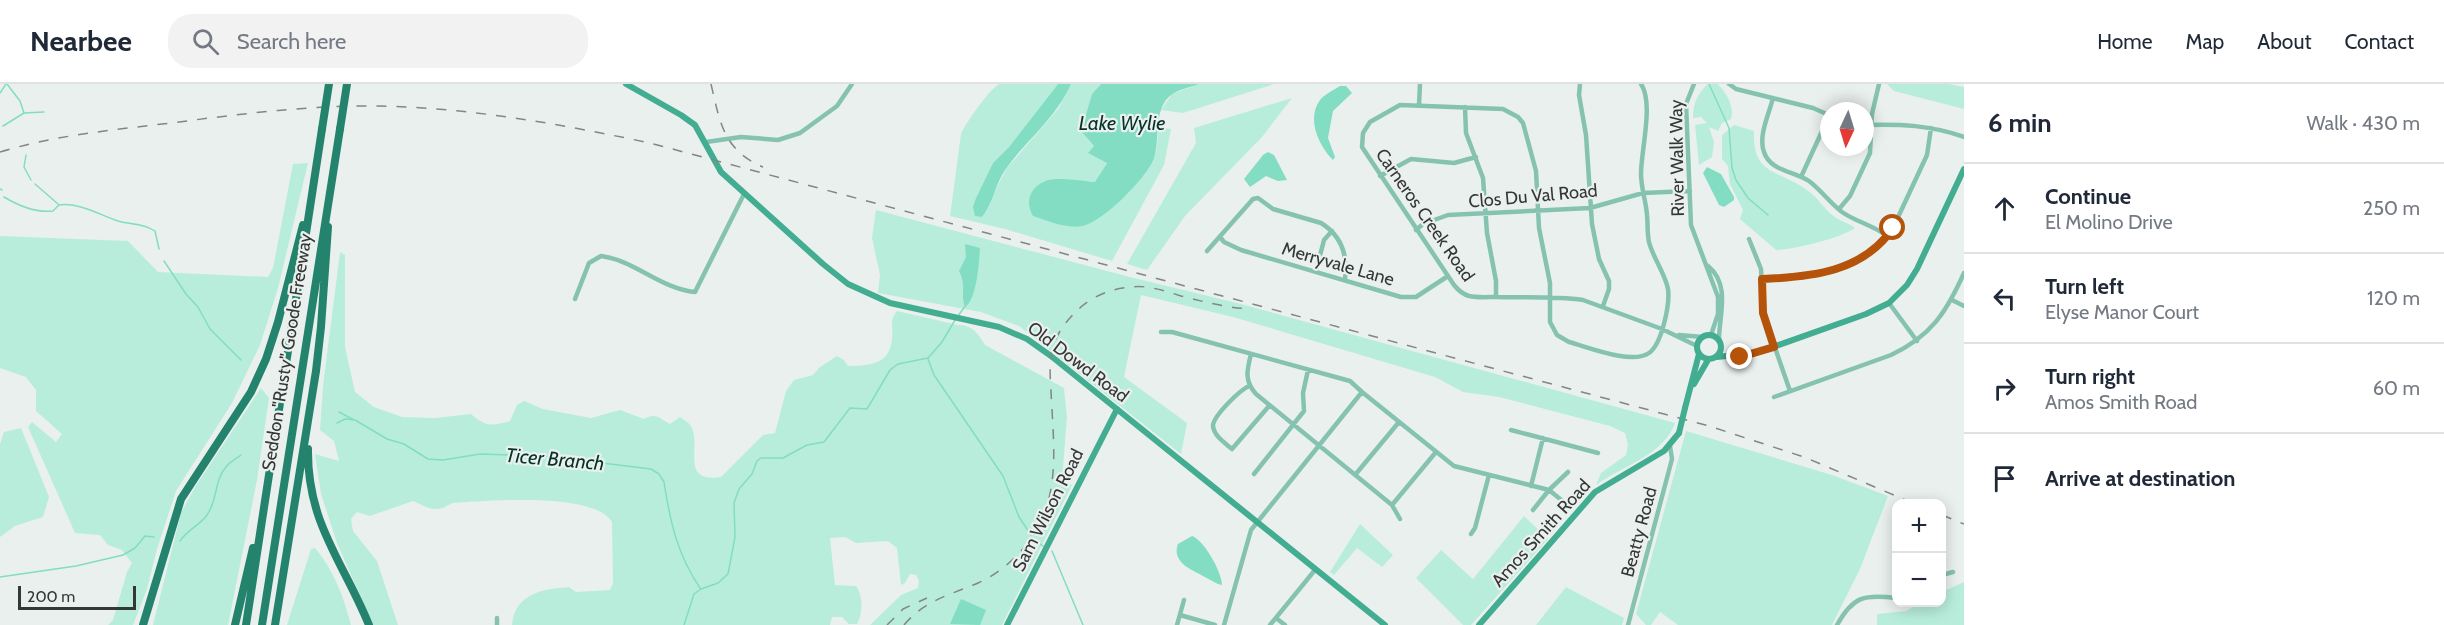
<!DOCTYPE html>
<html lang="en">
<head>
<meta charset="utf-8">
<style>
	:root { --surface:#fff; --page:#f2f2f3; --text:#1f2937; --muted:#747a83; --line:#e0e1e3 }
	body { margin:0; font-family:Cabin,sans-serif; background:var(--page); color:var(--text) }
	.controls { position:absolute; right:18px; bottom:18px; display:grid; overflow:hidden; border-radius:12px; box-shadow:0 3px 15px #0003 }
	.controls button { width:54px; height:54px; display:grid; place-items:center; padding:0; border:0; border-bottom:2px solid var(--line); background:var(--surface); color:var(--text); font:30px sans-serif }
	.compass { position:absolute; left:1820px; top:18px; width:54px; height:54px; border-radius:50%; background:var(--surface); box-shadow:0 3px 15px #0003; rotate:184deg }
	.scale { position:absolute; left:18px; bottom:15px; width:118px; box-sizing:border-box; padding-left:6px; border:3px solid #353736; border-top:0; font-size:16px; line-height:21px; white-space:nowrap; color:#353736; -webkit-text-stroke:4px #eaf0ee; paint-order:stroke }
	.stop { position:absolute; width:18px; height:18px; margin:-14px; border:4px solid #b45309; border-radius:50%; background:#fff }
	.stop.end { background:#b45309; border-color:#fff; box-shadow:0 2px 6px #0008 }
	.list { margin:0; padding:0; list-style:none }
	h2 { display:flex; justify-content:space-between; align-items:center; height:78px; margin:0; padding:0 24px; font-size:26px }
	h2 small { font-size:20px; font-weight:400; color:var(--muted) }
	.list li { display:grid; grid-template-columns:39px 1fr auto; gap:18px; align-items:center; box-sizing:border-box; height:90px; padding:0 24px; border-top:2px solid var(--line) }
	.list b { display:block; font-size:22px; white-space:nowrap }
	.list p { margin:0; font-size:20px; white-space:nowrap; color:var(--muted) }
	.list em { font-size:20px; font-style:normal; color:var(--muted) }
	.icon { flex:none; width:33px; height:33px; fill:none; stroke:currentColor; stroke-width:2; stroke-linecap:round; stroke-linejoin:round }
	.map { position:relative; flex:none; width:1964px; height:541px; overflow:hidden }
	header { display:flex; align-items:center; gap:36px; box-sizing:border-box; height:84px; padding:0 30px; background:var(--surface); border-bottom:2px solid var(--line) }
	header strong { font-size:28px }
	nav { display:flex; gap:33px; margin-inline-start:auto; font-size:21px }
	.search { width:420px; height:54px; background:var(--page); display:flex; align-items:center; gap:15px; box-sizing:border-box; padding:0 21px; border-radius:24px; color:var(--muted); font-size:22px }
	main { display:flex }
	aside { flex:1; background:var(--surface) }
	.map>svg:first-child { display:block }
	.green { fill:#b8eddc }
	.water { fill:#82ddc2 }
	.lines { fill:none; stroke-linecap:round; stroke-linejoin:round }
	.stream { stroke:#82ddc2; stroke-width:1.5 }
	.street { stroke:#85c3b0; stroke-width:4.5 }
	.secondary { stroke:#42ad91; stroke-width:6 }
	.highway { stroke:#24836c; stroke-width:8 }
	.rail { stroke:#828685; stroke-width:1.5; stroke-dasharray:10 10; stroke-linecap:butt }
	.secondary-bridge { stroke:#42ad91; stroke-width:6 }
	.highway-bridge { stroke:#24836c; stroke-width:8 }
	.route { stroke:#b45309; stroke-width:8 }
	.labels { text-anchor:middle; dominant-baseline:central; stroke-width:4.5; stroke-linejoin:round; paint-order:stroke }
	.street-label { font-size:18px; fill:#353736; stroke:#eaf0ee }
	.water-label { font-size:20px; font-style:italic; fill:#063228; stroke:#eaf0ee }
</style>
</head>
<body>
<header>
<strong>Nearbee</strong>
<div class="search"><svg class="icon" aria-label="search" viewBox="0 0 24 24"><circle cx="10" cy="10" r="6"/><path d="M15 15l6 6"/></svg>Search here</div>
<nav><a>Home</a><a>Map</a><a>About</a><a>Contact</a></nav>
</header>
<main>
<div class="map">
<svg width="1964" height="541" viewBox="0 0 1964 541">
	<rect width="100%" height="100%" fill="#eaf0ee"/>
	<path class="green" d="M999 0H1058L1009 63 993 79 976 114V132L982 133 1006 85 1058 25 1071 0H1101L1092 10 1081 47 1094 62 1089 69 1107 78 1096 98 1050 95 1033 132C1047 137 1063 144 1078 142 1100 140 1141 100 1151 80 1157 68 1158 56 1158 43L1171 45 1164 81 1112 177 1005 145 950 132 961 50C965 40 988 7 999 0Z
		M1199 0H1274L1183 29 1161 26 1172 10Z
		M1708 0H1718C1726 9 1735 22 1731 35L1722 39 1718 47 1709 43 1714 58 1712 73 1699 81 1695 41 1707 39 1701 33 1693 34C1693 20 1697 10 1708 0Z
		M1887 0H1949L1964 3V25L1894 7Z
		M1292 14 1262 53 1185 132 1147 186 1127 180 1196 59 1194 44Z
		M1734 41 1754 47C1752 93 1780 85 1808 107 1819 114 1824 126 1835 133 1841 138 1850 139 1855 144 1838 155 1796 165 1776 166L1740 135 1743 126 1730 100 1728 82 1722 75V51Z
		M308 79 278 204 260 261 232 319 176 407 157 465 147 505 133 541H108L113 536 127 488 132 479 122 466 108 461 100 451 75 449 28 343 32 338 56 358 62 350 36 327V306L26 293 0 284V152L128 157 158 188 268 193 273 184 293 80Z
		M876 126 1130 193 1241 220 1675 339C1664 371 1622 382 1596 401L1601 389 1626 371 1628 361 1625 349 1610 342 1499 313 1463 308 1435 293 1233 233 1141 211 1124 293 1187 339 1181 370 1019 242 981 228 878 209 880 191 872 154Z
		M340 168 345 171V263L355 308 374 323 402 333 435 334 471 330C486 343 491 342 510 337L517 321 524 317 543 325 591 334 620 326 644 335C656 328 660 335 670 340L680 333C684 336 688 338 691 342 702 363 679 399 721 393L763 351 775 349 786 307 794 296 813 291 820 283 837 272 844 276 848 282C869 281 889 282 892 255 894 242 888 239 897 227L958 241C971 240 979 250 985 261L1064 304 1067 333 1062 396 1072 401 1002 541H870L901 511 918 504 919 497 916 491 910 490 905 499 901 501 897 464 888 457 856 459 845 453 830 454 835 501 856 502C863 511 863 530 857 540H849L842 533H832L830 541H512C515 509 543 505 569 503L576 508 610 506 613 499 612 438C593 407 486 417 452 419 436 430 429 424 413 417L370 432 357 428 351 435 353 447 377 477 398 541H373L337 459 321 410 315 370 339 377 334 357 320 346 323 302Z
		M261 304 269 314 257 396 228 541H153L181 429 195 403Z
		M21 344 49 413 43 433 15 442 0 453V360L4 348Z
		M1686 347 1832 391 1888 412 1860 485 1832 541H1678L1660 528 1651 541H1646L1636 530Z
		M1524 432 1548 455 1471 541H1463L1416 494 1441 466 1473 495Z
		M1360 440 1393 471 1382 483 1357 464 1334 491 1330 488Z
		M315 464C334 486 344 514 351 541H287L311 465Z
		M1964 498V541H1877V530L1906 527 1921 519 1942 518V508Z
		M1566 503 1624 534 1622 541H1536Z"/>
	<path class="water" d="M1058 0H1071C1054 37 1027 55 1005 86 995 101 993 119 982 133L975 132 973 123 976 114 993 79 1009 63Z
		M1101 0H1199C1188 4 1174 6 1166 16 1154 33 1160 54 1154 74 1148 93 1102 139 1082 142 1066 145 1048 137 1033 132 1024 116 1031 102 1048 96 1059 93 1084 97 1095 98L1107 79 1088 69 1094 62 1081 47 1092 10Z
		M1340 2H1346L1352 9 1333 27 1328 54 1335 73 1333 76C1319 62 1306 35 1320 16 1325 10 1334 6 1340 2Z
		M1268 68 1274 71 1287 96 1278 97 1266 92 1250 103 1244 95 1263 71Z
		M1707 83 1721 90 1734 113V116L1724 123 1719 121 1703 89Z
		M965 160 980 164C979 178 977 215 965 223 960 209 967 202 959 187L966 173Z
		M1192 452C1204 456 1222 488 1222 501 1216 500 1211 496 1205 493 1193 486 1171 479 1178 460Z
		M961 515 986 526 980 541 950 540Z"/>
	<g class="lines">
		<path class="stream" d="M7 0 20 17 24 29
			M1709 0 1729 44 1732 84 1736 96 1748 114 1768 131
			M0 9 6 0
			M3 42 24 29 44 28
			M26 71 24 83 31 96
			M35 100 58 120
			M0 105 2 106
			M4 113C19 122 36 129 53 127L59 121C78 118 100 131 118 137 132 141 143 139 155 147L159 165
			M164 177 186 210 198 223 210 245 241 276
			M958 232 966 221
			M928 275 934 291 1003 392 1019 433 1031 451
			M339 328 354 336
			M337 339 345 335 355 336 387 355 404 360 428 375 443 376 480 370 545 372 651 385 659 390 664 398C670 437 677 470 700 504
			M1035 456 1043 462
			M180 457C187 446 200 441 207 431 218 416 214 396 226 383 229 378 236 375 241 371
			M1052 467 1083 541
			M0 493 76 482 123 471 135 464 145 452 154 453
			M684 541 694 510 701 505 718 499 728 490 735 453 734 419 739 405 752 390 757 377 761 374H783L807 361 824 358 850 324 867 325 890 286 898 280 928 274 942 258 955 236"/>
		<path class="street" d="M1580 0 1579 11 1586 51 1592 140 1599 175 1609 197V205L1603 222
			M1641 0C1654 19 1641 66 1641 90 1641 104 1646 117 1647 131 1648 140 1647 149 1649 158 1653 174 1665 189 1668 205 1670 220 1662 260 1649 269 1632 281 1588 263 1569 258L1557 251 1550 238V199L1539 144 1536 87 1523 39 1518 33 1503 25 1400 21 1370 38 1363 49 1362 63 1454 201C1458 206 1462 210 1469 212 1478 214 1488 213 1497 213 1526 214 1555 212 1583 216L1662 245 1697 262
			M1694 0 1686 20 1691 141 1718 213V230L1711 251
			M1729 0 1736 5 1813 24 1829 31
			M1773 14C1769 30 1758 52 1764 68 1770 87 1794 87 1809 97 1821 106 1830 119 1842 128 1856 138 1873 141 1887 152
			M1419 21 1420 0
			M1465 23 1466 49 1483 94 1487 149 1496 197V213
			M1865 41C1900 40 1931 41 1964 53
			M706 58 741 53 778 56 800 49 837 22 852 0
			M1380 92 1411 75 1454 79 1476 73
			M1801 93 1829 32
			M1839 125 1850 112 1870 69 1872 30 1879 0
			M1416 146 1423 140 1448 131 1590 124 1643 109 1690 107
			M1220 153 1224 158 1241 166 1401 213H1416L1448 192
			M1749 155 1761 185 1763 229 1790 307
			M1207 167 1253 115 1258 114 1273 125 1321 139C1342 152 1348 172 1345 195
			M1708 182C1731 201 1719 231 1719 256
			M1316 187 1324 156 1332 147
			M1762 195 1801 193 1824 188 1854 179 1875 165 1893 144 1927 71 1931 44
			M575 215 589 179 601 172C634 176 661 205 695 208L744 110
			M1952 216 1964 222
			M1889 219 1917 257
			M1161 248H1172L1350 297 1362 308 1251 446 1224 541
			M1679 251 1703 253
			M1251 270C1247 286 1244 297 1256 310L1392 421 1400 435
			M1249 302C1240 306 1213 332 1213 342 1214 352 1225 359 1232 365L1269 322
			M1362 308 1454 382 1549 406 1565 419
			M1774 313 1891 271C1931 252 1946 229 1964 189
			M1511 346 1598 369
			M1254 390 1304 327 1303 309 1308 286
			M1355 391 1399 338
			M1531 402 1543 354
			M1392 421 1436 368
			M1533 426 1549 406 1568 388
			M1471 450 1475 444 1489 391
			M1942 491 1953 488
			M1180 531 1215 541
			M497 534V541
			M1276 534 1285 541
			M1177 541 1184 516
			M1270 541 1315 486
			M1628 541 1672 375 1670 362
			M1837 541C1853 512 1865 510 1896 514"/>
		<path class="secondary" d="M626 0 681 31 695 41 721 88 823 180 848 200 890 219 999 243 1027 255 1051 272 1385 541
			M1697 263a12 12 0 1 1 24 0a12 12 0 1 1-24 0Z
			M1717 273 1756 269 1866 230 1889 219 1907 201 1917 185 1964 85
			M1694 300 1708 276
			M1685 324 1699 270
			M1007 541 1117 325
			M1479 541 1595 408 1664 367 1679 349"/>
		<path class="highway" d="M308 365C307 439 343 477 369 541
			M143 541 181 415 251 308 266 275 278 238 303 141
			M235 541 253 464
			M246 541 322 45
			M262 541 340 45
			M275 541 316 287 321 243 328 143"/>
		<path class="rail" d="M711 0C720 38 723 66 763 83
			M0 68C56 51 113 46 171 39 240 30 310 21 380 22 471 24 560 40 650 59L1709 342 1804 373 1915 420
			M1942 431 1964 440
			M887 541 903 525 927 514
			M904 541C925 516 950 511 978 499 1001 489 1021 470 1035 449 1061 406 1053 355 1051 307 1050 292 1049 277 1053 262 1059 245 1069 234 1082 222 1095 211 1114 204 1132 203 1148 201 1165 207 1181 212 1205 218 1227 224 1252 225"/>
		<path class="secondary-bridge" d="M1679 349 1685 324"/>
		<path class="highway-bridge" d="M322 45 329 0
			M340 45 347 0"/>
	</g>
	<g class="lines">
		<path class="route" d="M1740 273 1774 263 1763 229 1762 195C1812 193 1863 188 1893 144"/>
	</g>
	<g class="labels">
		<g class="street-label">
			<text transform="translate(1677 74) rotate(-91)">River Walk Way</text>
			<text transform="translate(1533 112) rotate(-5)">Clos Du Val Road</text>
			<text transform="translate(1425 131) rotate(55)">Carneros Creek Road</text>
			<text transform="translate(1338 180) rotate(16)">Merryvale Lane</text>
			<text transform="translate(287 268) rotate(-81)">Seddon "Rusty" Goode Freeway</text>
			<text transform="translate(1078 278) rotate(37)">Old Dowd Road</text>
			<text transform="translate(1048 426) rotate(-63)">Sam Wilson Road</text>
			<text transform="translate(1639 448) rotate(-75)">Beatty Road</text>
			<text transform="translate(1541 449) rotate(-48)">Amos Smith Road</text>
		</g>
		<g class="water-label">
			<text x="1122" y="39">Lake Wylie</text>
			<text transform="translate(555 375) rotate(5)">Ticer Branch</text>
		</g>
	</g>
</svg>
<div class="controls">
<button>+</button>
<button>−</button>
</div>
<svg class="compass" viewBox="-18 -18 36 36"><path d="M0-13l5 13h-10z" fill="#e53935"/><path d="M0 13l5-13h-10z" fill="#747a83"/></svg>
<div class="scale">200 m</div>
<div class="stop" style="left:1893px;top:144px"></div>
<div class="stop end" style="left:1740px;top:273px"></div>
</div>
<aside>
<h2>6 min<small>Walk · 430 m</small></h2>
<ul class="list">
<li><svg class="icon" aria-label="ahead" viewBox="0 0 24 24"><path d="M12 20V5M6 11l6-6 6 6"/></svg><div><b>Continue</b><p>El Molino Drive</p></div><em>250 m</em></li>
<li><svg class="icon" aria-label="left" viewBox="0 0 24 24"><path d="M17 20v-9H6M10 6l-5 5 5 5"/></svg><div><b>Turn left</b><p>Elyse Manor Court</p></div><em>120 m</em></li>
<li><svg class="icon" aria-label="right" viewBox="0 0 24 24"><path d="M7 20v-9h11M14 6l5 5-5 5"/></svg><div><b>Turn right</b><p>Amos Smith Road</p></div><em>60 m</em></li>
<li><svg class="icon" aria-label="arrive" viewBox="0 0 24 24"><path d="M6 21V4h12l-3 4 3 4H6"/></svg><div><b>Arrive at destination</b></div></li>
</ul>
</aside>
</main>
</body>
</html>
